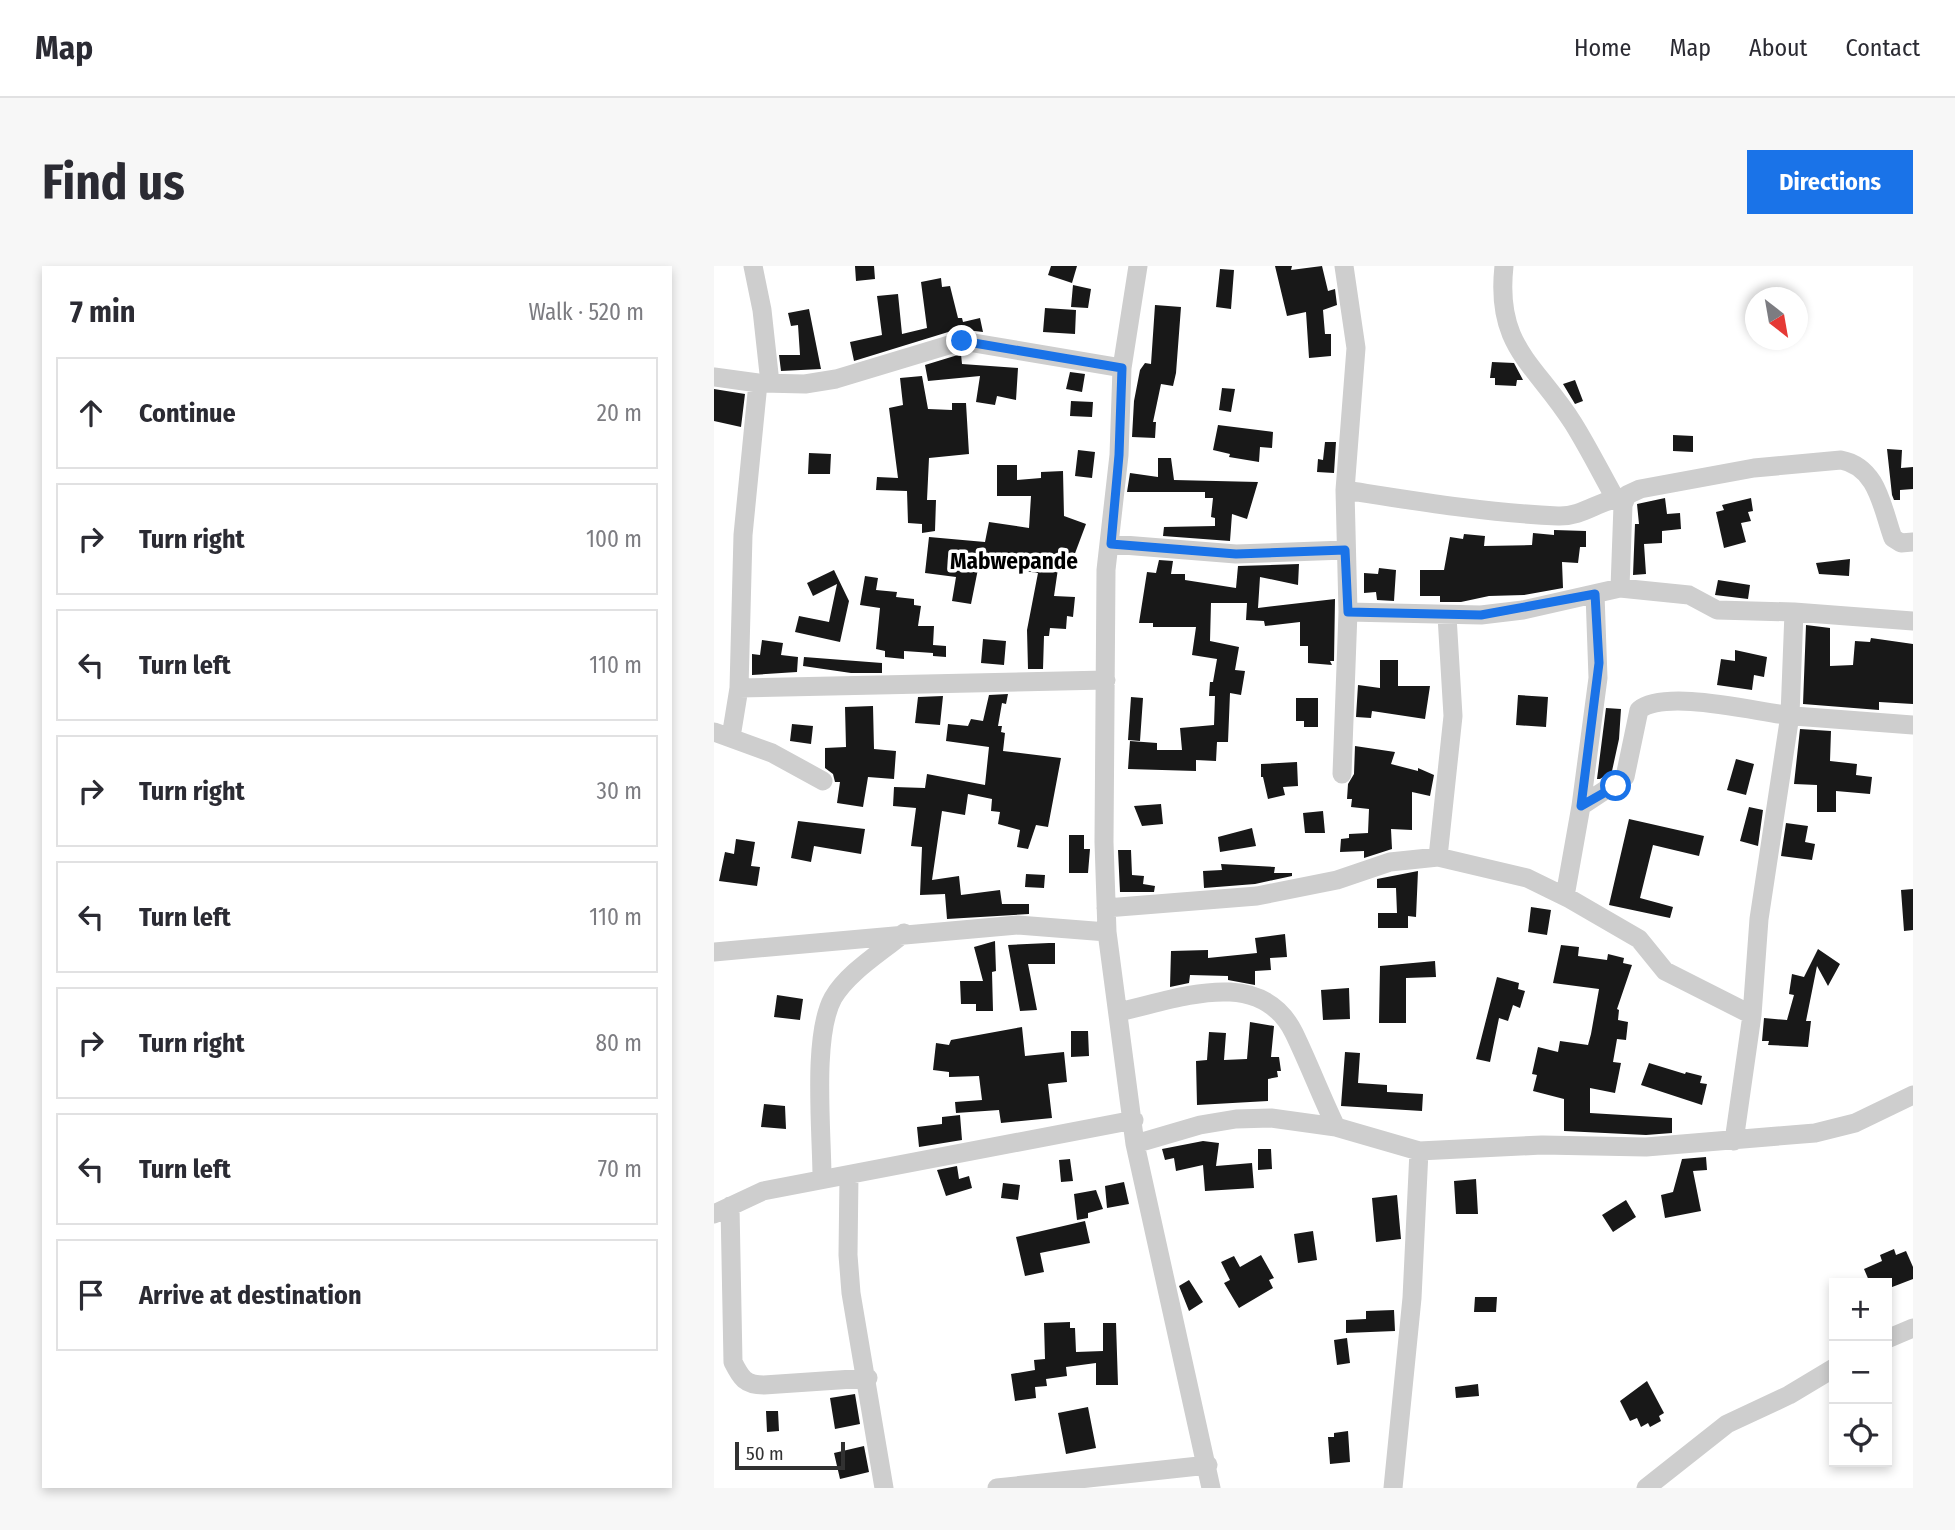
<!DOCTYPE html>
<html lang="en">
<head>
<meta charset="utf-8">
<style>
	:root { --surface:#fff; --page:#f7f7f7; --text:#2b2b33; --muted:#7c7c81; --line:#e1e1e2; --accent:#1a73e8 }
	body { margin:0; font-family:"Fira Sans Condensed",sans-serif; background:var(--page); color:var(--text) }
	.controls { position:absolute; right:21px; bottom:21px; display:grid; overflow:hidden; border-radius:0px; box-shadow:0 4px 10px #0003 }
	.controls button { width:63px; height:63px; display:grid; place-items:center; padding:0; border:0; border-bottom:2px solid var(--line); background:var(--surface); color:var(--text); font:35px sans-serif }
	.compass { position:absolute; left:1031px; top:21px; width:63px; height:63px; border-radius:50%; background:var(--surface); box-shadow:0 4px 10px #0003; rotate:149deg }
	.scale { position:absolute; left:21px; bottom:18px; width:110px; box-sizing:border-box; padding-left:7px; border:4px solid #313131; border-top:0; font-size:19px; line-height:24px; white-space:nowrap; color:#313131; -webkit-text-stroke:5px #fff; paint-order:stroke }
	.stop { position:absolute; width:21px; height:21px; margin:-16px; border:5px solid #1a73e8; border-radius:50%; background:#fff }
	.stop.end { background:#1a73e8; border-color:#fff; box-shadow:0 2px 7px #0008 }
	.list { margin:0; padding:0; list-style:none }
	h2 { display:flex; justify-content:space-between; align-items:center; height:91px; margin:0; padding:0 28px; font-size:30px }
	h2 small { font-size:23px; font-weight:400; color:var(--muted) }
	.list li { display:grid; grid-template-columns:46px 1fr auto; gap:21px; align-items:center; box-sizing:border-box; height:112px; margin:0 14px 14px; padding:0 14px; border:2px solid var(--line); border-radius:0px }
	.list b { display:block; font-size:26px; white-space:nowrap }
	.list em { font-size:23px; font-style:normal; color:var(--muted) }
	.icon { flex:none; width:38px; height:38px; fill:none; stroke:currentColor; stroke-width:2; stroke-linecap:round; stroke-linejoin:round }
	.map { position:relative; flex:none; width:1199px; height:1222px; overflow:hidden; border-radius:0px }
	header { display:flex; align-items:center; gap:42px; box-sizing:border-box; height:98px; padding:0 35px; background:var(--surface); border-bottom:2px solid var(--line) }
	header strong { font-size:33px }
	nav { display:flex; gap:38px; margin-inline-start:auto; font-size:24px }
	.intro { display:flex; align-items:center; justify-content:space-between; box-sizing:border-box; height:168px; padding:0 42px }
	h1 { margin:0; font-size:49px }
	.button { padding:18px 32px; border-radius:0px; background:var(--accent); color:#fff; font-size:24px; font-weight:700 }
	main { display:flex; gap:42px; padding:0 42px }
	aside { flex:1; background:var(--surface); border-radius:0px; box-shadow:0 4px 10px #0003 }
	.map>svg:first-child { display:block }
	.building { fill:#181818 }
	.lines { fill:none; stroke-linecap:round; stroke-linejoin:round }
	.minor { stroke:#cecece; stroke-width:19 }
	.route { stroke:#1a73e8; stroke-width:9 }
	.labels { text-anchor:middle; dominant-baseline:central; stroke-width:7; stroke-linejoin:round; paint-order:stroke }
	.quarter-label { font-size:23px; font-weight:bold; fill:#000; stroke:#fff }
</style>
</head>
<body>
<header>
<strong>Map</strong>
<nav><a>Home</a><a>Map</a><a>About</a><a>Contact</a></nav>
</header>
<div class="intro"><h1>Find us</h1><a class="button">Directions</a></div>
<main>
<aside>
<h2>7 min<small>Walk · 520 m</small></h2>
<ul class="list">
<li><svg class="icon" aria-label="ahead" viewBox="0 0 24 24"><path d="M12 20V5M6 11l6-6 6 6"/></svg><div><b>Continue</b></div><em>20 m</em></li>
<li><svg class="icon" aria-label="right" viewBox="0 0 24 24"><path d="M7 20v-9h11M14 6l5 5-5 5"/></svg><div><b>Turn right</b></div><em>100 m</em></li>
<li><svg class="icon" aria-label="left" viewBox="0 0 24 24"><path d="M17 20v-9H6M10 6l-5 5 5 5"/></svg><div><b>Turn left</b></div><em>110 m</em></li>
<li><svg class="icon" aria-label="right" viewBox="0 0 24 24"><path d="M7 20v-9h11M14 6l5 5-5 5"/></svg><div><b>Turn right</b></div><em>30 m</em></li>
<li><svg class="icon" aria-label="left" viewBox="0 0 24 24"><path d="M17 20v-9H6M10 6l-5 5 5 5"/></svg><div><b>Turn left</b></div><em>110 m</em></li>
<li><svg class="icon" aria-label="right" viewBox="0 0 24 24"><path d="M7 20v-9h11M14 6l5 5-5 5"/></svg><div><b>Turn right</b></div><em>80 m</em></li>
<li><svg class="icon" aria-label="left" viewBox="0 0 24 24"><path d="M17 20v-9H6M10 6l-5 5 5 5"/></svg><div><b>Turn left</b></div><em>70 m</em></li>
<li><svg class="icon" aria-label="arrive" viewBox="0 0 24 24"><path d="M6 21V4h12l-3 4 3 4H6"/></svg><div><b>Arrive at destination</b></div></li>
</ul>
</aside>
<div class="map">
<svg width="1199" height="1222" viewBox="0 0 1199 1222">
	<rect width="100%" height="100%" fill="#fff"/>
	<path class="building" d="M141 0H160L161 13 142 15Z
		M337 0H363L358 17 334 9Z
		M561 0H578L577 4 608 0 614 25 621 23 623 39 609 44 611 68H617V90L595 92 592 46 573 50Z
		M506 3 520 4 517 43 502 41Z
		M227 12 228 21 236 20 244 52H248L249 56 266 52 269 66 244 63 140 95 136 76 168 69 163 30 184 28 188 68 213 62 207 16Z
		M359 19 377 23 374 42 357 41Z
		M441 39 467 41 462 107 459 120 447 118 439 156H442L441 172 418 171 420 135 426 104 431 97 437 98Z
		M331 42 362 44 361 68 329 66Z
		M95 43 107 103 67 105 65 89H86L84 59 77 60 74 47Z
		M247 88 248 98 304 102 302 134 283 130 281 139 262 136 266 110 214 115 211 99Z
		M778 96 800 97 809 114H803L802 120 781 119V112H776Z
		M356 106 371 108 368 126 352 123Z
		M208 110 214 143 238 144V137H252L255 188 215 192 213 234H222L221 265 208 267V258L194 257 193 225 162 224 163 211 184 212 175 142 189 139 186 112Z
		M861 114 869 135 861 138 849 118Z
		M508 122 521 123 517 146 505 144Z
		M0 123 31 128 27 161 0 155Z
		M357 135 379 136 378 151 356 150Z
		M504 159 559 166 558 182 546 181 545 196 515 191 516 188 499 184Z
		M959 169 979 170V186L959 185Z
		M611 176H622L620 207 603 206 604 193 609 194Z
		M1173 183 1188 184 1187 202 1199 201V223L1186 224V234H1180L1178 229Z
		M364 184 381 186 378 212 361 210Z
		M95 187 117 188 116 208H94Z
		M444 192H457L460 214 544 216 533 253 518 248 516 275 449 270 450 261 501 260V252L497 251 499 232H491V226H413L416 207 444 211Z
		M283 199H303V214L327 212V206L349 205 350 250 372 258 360 290 346 289 340 330 361 331 359 351 353 350 352 363 336 362 335 370H330L329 403H314L313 364 324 307 265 298 257 338 238 335 242 311 211 307 215 271 271 276 275 256 315 262 317 230H283Z
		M951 232 953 248 966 247 967 263 948 265V277L930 278 932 308 919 309 921 258H925L923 238Z
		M1037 232 1039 245 1034 246 1037 255 1027 257 1032 276 1010 282 1002 246 1010 244 1008 239Z
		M840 264 872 265V281H866L864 297 848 296 849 322 810 329 775 330 747 336H726V330H706V304H730L736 271 749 273 750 268 771 270 770 280 818 279 819 267 840 269Z
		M1136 293 1135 310 1105 308 1102 297Z
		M445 294 459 295 457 308H471V314L522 322 524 300 585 298 584 319 546 311 544 342 621 333 620 395H616L618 399 594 397V380H586V356L551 360 550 355 532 354 533 337H497L496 375 525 381 521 404 531 405 527 429 516 427 514 476H503L502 495 482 494V505L414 503 416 475 443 477V484H468L466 462 500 459 501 430H495L496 416H499L503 393 478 389 482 361H439V357H425L433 306 442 307Z
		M665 302 682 304 680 335 663 334 662 326 650 327V307L664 308Z
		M120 304 135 335 126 376 81 366 85 350 115 356 123 318 99 330 93 317Z
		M151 310 164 312 162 324 183 326 182 331 200 333V339L207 340 204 360H220L219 379 232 380V391L219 390V384V387L190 385V393L171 391V385L162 383 166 342 146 339Z
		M1004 314 1036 319 1034 333 1001 329Z
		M1092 359 1116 362V400L1139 399 1141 375 1156 376 1157 372 1199 378V438L1165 436V444L1089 438Z
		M269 373 292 375 290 399 267 397Z
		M48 374 69 377 67 389 84 391 83 406 38 409V388L46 389Z
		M1021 384 1053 391 1050 411 1040 409 1038 424 1003 419 1007 393 1021 395Z
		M90 391 168 397V407H137L89 400Z
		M666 394H684V420H716L711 453 658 445 657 452 642 451 644 419 666 422Z
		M294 428 292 438 288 437 284 460H288L287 466 291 467 289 485 347 492 334 561 322 559 314 583 303 581 306 564 284 558 286 546 277 545 278 533 254 528 251 549 228 545 218 614 245 610 247 629 286 624 288 638H315V648L233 653 231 628 206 629 208 581 197 580 202 542 179 540 180 521 211 522 213 508 271 519 275 481 232 475 234 458 254 460 257 453 269 455 275 429Z
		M804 429 834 431 832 461 802 459Z
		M229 430 226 459 201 457 204 431Z
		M417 431 429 432 426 475 414 474Z
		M582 432H604V461H590V455H582Z
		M159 440 160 483 182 485 180 513 154 511 149 541 123 537 126 516H121L119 508 111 502V482L132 481 131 441Z
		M892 442 907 443 905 473 898 505 886 513H883Z
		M78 458 99 460 97 478 76 475Z
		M1086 463 1117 465 1116 495 1143 498 1142 509 1158 511 1156 528 1122 525V546H1103V519L1080 518Z
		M641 480 681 486 677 498 704 505V502L720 509 716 530 698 526V564L677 563 678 583 650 592V585L626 586 627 573 635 572V568L654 567 655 543 637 541 638 533H633L634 518 640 508Z
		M1022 493 1040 498 1032 529 1013 524Z
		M583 496 584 520 569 521 571 529 554 533 549 511H547V498Z
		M447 538 449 558 428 560 420 540Z
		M1035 541 1049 544 1044 580 1026 575Z
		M609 545 611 567H591L589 547Z
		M915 553 990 570 985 590 939 579 926 632 959 641 956 652 895 639Z
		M84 555 151 563 147 588 100 580 97 596 77 592Z
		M1072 557 1094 560 1091 576 1101 578 1098 594 1067 590Z
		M538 562 542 580 506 586 504 571Z
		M355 569H370V583H376L374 607H355Z
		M22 573 41 576 37 600 46 601 43 620 5 615 11 586 20 588Z
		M404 584H417L418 609 430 610 429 618 441 620 440 626H406Z
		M507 598 561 601 560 607H578V610L541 618 490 622 489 605 508 604Z
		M704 605 702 651 694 650V662H664V647H683L682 622H663V613Z
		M312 608 331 609 330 622 311 621Z
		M1199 623V664L1190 665 1187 624Z
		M817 641 837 644 833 669 814 666Z
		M571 668 573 691 556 692 557 704 541 705V719L514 714V710L476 709 475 717 456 721 457 685 494 684V692L543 687 541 672Z
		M281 675 282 705 278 706 279 745H262V738H247L246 715H269L260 681Z
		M335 677H341V698H314L323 744 306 745 294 679Z
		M847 679 865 681 864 690 893 694 894 688 910 692 909 697 918 699 903 743 905 744 904 754 914 756 912 774 903 773 899 796 907 797 901 827 876 822V847L958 852V867L932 869 850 865V833L819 825 823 809 818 808 824 781 844 786 846 775 874 779 877 768 885 723 839 717Z
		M1104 683 1126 698 1114 720 1103 700 1092 755H1097L1094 781 1054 779 1055 775H1048L1050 752 1073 754 1080 729 1075 728 1078 708 1090 711Z
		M721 695 722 711 692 712V757H665L666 700Z
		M783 711 805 717 804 723 811 725 806 742 799 739 794 755 785 752 776 796 762 793Z
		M635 722 636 753 609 754 607 724Z
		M63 729 89 733 86 754 60 751Z
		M536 756 560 760 557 791H565L567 805H563L564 811 554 813V835L483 839 482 795 493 794 495 766 512 767 510 794 533 793Z
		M308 761 311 790 350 786 353 816 334 818 338 852 287 857 285 844 242 847 241 836 268 834 265 810 235 811V806L219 804 222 777 235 779 237 774Z
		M357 765H374L375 790 357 791Z
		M631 786 646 787 644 817 673 819V826L709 828 708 845 627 840Z
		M935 797 971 808 972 806 988 810 986 817 993 818 988 839 927 819Z
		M50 838 71 840 72 863 47 861Z
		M246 849 248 874 205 881 203 861 228 858V851Z
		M489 875 505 877 502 900 538 897 540 922 491 925 489 899 462 905 460 892 451 894 448 883Z
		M544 883H557L558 903 544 904Z
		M992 891 993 904 979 905 987 945 951 952 947 929 959 926 968 893Z
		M356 893 359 915 347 916 345 894Z
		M243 900 245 913 255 910 258 922 232 930 223 904Z
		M762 913 764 948H742L740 915Z
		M410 916 415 938 393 942 391 920Z
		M289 917 306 919 304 934 287 932Z
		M382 924 389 943 374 947V952L363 954 360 928Z
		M683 929 687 973 662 976 658 932Z
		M912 934 922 951 899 966 888 949Z
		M371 955 376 977 326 987 330 1006 311 1010 302 971Z
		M599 965 603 994 584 997 580 968Z
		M1180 983 1182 989 1192 985 1199 1001V1013L1173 1023V1017H1156L1150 1003 1168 995 1166 989Z
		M547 989 560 1012 555 1014 559 1022 525 1042 510 1017 516 1014 507 996 520 990 526 1001Z
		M475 1014 489 1036 475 1045 465 1020Z
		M761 1031H783L782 1046H760Z
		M680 1044 681 1065 632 1067V1054L652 1053V1045Z
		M356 1056V1062H361L362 1086 389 1085V1057H402L404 1119H382V1097L352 1101 353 1110 332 1113 333 1120 321 1121 322 1132 301 1135 297 1108 321 1104 320 1094 331 1093 330 1057Z
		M633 1072 636 1097 623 1099 620 1074Z
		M933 1115 950 1147 945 1150 947 1155 936 1161 934 1157 927 1161 923 1152 916 1155 906 1135Z
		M764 1118 765 1130 742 1132 741 1121Z
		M141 1128 146 1158 121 1163 116 1132Z
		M374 1141 382 1182 352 1188 344 1147Z
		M52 1145H64L65 1165 53 1166Z
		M634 1165 636 1196 616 1198 614 1171H620V1167Z
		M150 1180 155 1206 126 1213 120 1187Z"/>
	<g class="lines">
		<path class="minor" d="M39 0 48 44 56 117
			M424 0 408 102 405 189 392 304 390 576 393 666 421 878 497 1222
			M790 0C781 81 821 97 859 157 874 181 887 207 901 232
			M0 111 44 117 91 118 122 113 248 75 408 102
			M631 224C702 235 773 247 844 250 871 251 888 231 910 233
			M397 278 522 288 631 284
			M906 322 909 239 913 229 926 223 1040 202 1127 194C1164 201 1168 242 1179 272L1187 277 1199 276
			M634 346 767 349 809 344 906 322 975 329 1003 344 1080 346 1199 355
			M25 422 392 414
			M0 466 58 487 109 515
			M17 471 25 422 29 269 44 117
			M628 508 634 346 631 224 642 82 630 0
			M867 540 911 511 925 444C952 422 1046 447 1080 450 1120 453 1159 456 1199 459
			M724 591 739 450 733 350
			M851 630 867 540 884 412 881 328
			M392 642 543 630 623 614 676 596 724 591 813 612 856 633 925 673 951 705 1038 749
			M0 686 304 659 393 666
			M404 746C462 734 546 698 580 767 595 798 607 830 622 861
			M1020 875 1038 749 1045 653 1076 449 1080 346
			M421 878 486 859 522 853 557 852 622 861 705 885 828 879 932 881 1101 867 1141 857 1199 829
			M135 909 134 989 137 1027 170 1222
			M108 912C108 867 98 770 119 732 134 706 168 686 190 667
			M16 940 19 1096C27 1112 31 1119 50 1119L154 1112
			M0 948 49 925 420 854
			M1173 1073 1199 1062
			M283 1222 494 1199
			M679 1222 698 1032 705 885
			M932 1222 1013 1158 1075 1129 1120 1102"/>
	</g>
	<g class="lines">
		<path class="route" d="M248 75 408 102 405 189 397 278 522 288 631 284 634 346 767 349 881 328 885 397 867 540 902 520"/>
	</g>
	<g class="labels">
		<g class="quarter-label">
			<text x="300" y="295">Mabwepande</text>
		</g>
	</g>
</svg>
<div class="controls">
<button>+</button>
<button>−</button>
<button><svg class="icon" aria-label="locate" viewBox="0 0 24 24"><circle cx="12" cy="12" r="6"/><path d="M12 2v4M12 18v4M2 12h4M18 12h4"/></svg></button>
</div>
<svg class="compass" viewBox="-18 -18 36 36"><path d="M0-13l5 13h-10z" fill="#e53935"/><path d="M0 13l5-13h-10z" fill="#7c7c81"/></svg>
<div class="scale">50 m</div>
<div class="stop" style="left:902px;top:520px"></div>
<div class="stop end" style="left:248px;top:75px"></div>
</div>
</main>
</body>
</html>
